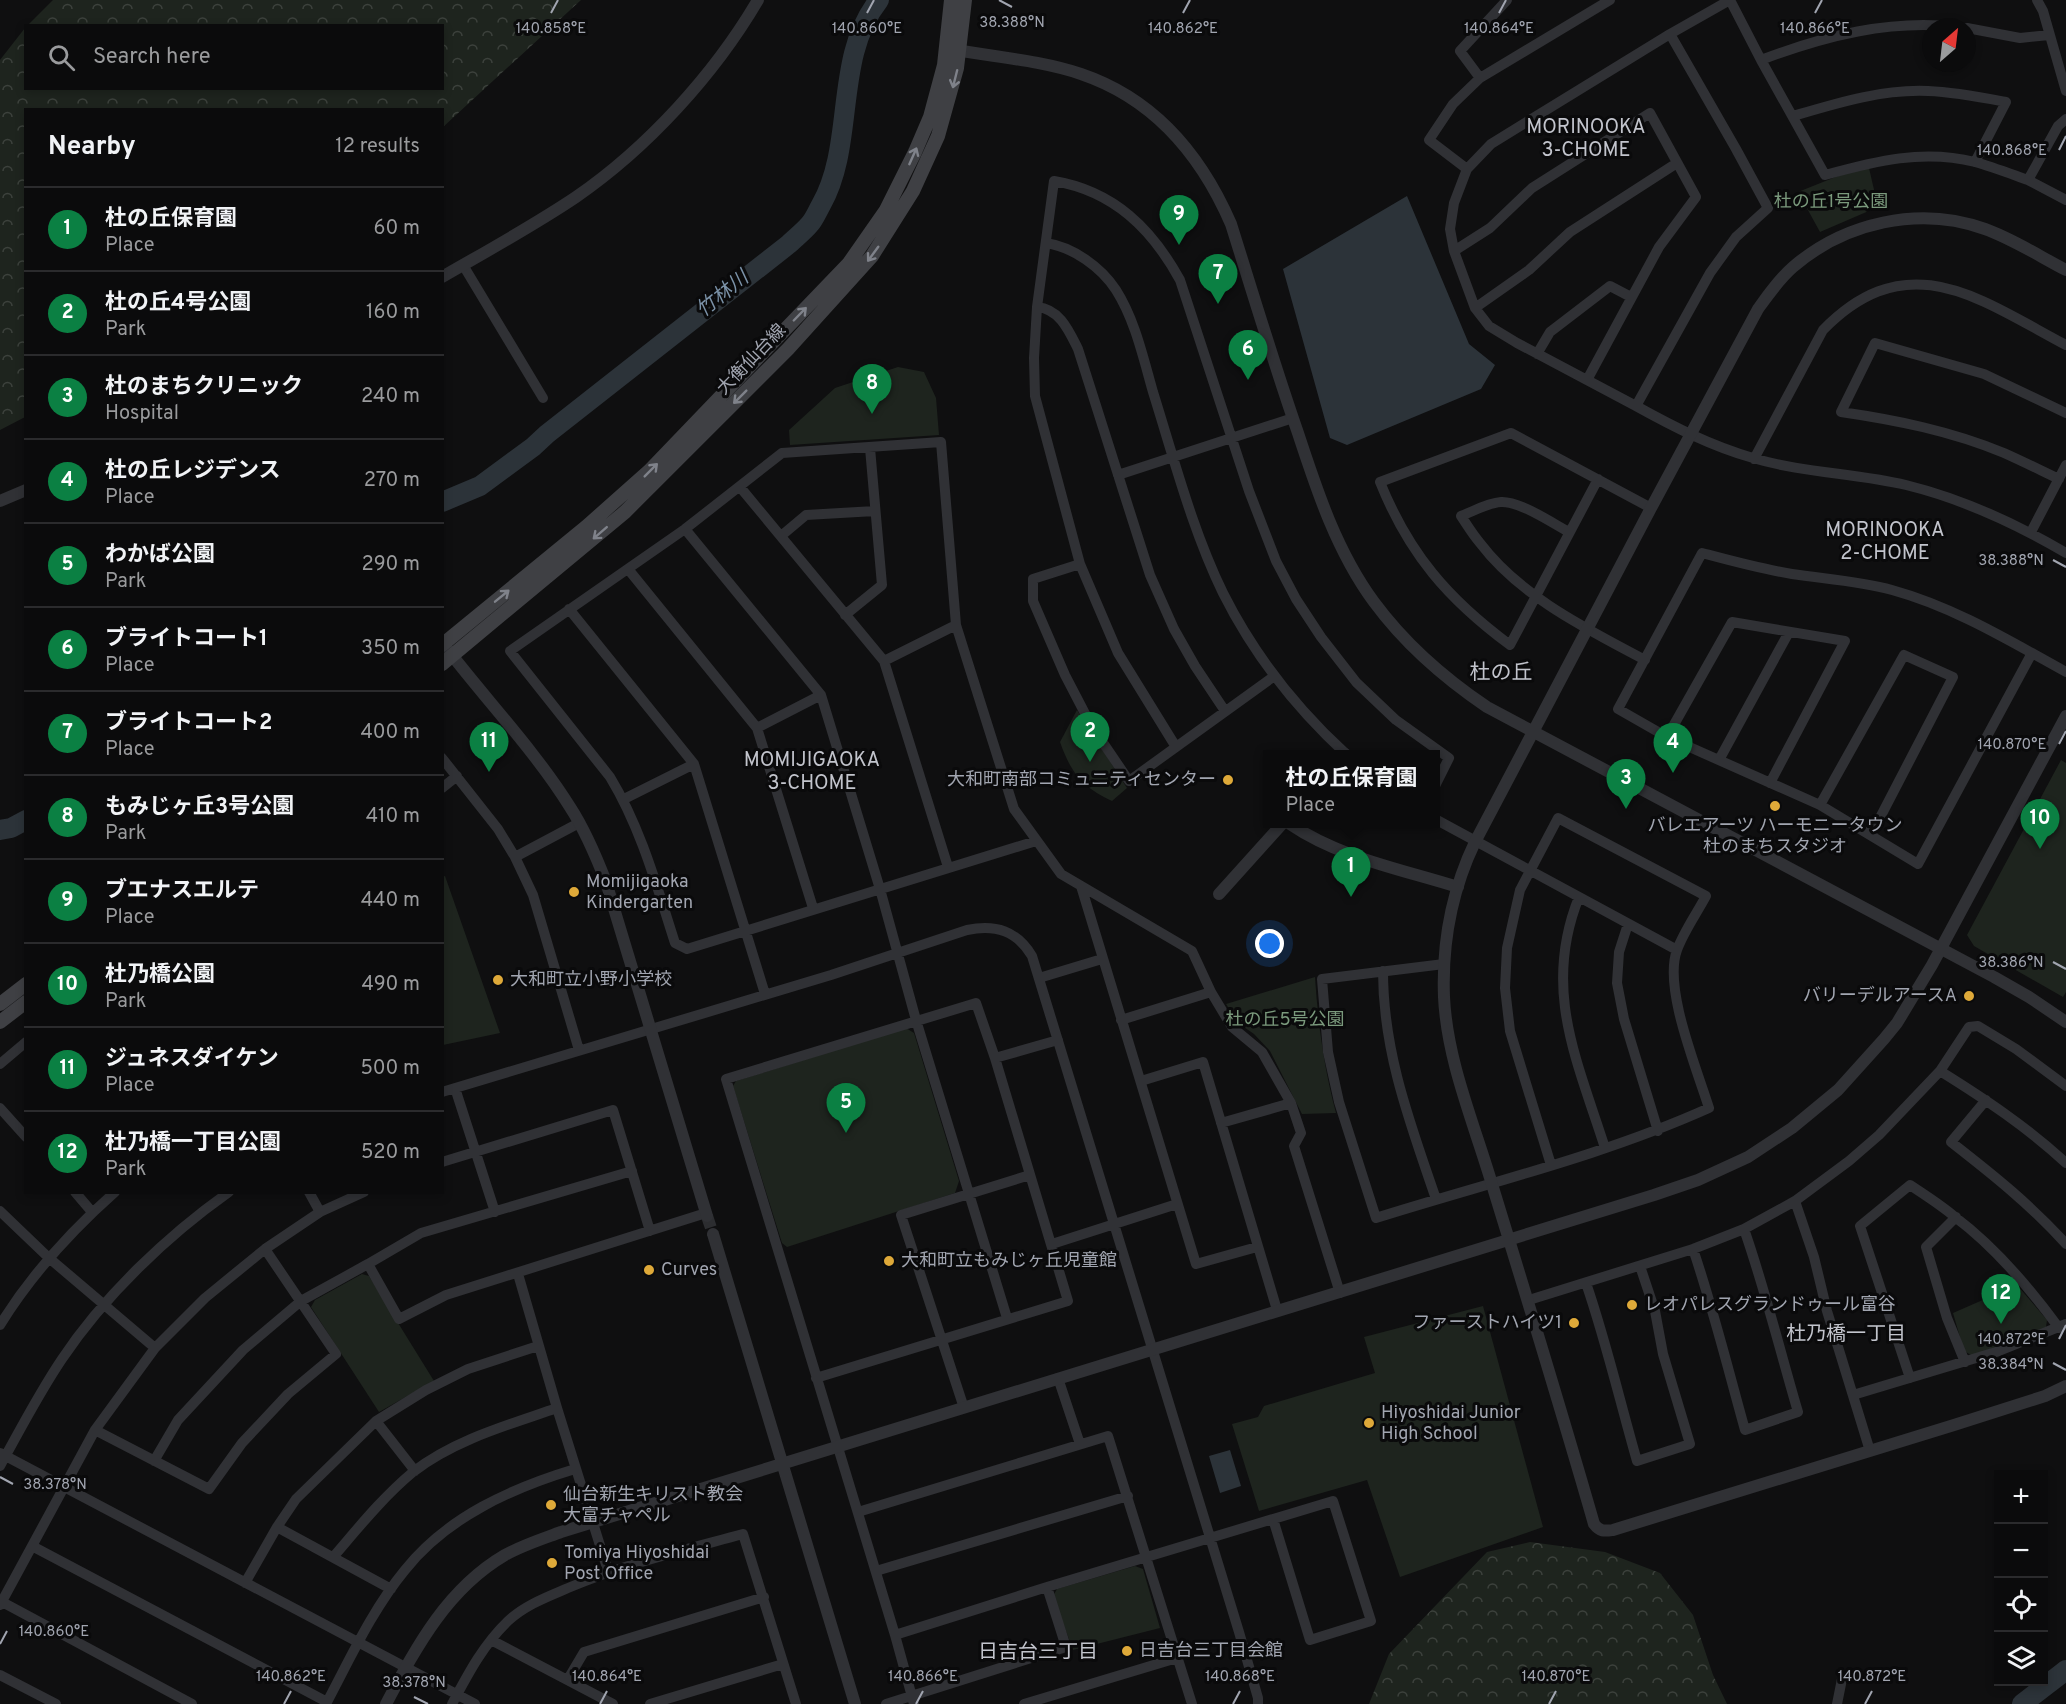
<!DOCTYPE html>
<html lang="en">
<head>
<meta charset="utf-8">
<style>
	:root { --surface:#0b0b0c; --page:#19191a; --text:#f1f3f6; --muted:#9a9b9d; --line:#2b2b2d; --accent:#0b8043 }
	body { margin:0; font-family:Overpass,"Noto Sans JP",sans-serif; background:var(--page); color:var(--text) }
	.controls { position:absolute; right:18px; bottom:18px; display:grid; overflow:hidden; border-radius:0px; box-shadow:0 3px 9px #0003 }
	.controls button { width:54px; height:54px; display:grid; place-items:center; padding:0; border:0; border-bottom:2px solid var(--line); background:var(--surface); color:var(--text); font:30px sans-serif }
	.compass { position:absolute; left:1922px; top:18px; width:54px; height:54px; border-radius:50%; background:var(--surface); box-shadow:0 3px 9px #0003; rotate:28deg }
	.you { position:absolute; left:1270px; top:944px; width:21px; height:21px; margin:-15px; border:4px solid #fff; border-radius:50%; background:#1a73e8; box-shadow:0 0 0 9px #1a73e833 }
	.badge { display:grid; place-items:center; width:39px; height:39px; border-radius:50%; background:var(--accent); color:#fff; font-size:20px; font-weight:700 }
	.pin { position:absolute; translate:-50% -50px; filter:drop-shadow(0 2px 3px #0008) }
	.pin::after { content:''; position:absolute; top:32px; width:21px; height:18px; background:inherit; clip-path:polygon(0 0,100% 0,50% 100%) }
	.popup { position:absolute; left:1263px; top:750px; width:177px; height:78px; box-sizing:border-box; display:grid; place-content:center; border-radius:0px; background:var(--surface); filter:drop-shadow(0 2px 4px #0005); font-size:20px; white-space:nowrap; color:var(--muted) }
	.popup b { font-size:22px; color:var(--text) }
	.popup::after { content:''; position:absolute; left:50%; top:100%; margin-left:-12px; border:12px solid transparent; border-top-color:var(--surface) }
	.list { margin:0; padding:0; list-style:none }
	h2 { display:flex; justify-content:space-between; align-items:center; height:78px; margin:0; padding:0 24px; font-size:26px }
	h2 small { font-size:20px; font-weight:400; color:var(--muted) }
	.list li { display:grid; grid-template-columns:39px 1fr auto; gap:18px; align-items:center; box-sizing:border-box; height:84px; padding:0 24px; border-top:2px solid var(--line) }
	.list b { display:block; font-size:22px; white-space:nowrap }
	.list p { margin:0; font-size:20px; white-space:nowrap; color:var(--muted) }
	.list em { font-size:20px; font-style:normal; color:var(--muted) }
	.icon { flex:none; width:33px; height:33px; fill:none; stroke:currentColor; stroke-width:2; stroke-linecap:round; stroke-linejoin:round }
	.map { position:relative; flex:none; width:2066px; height:1704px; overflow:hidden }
	.search { position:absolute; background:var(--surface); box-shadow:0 3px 9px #0003; left:24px; top:24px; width:420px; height:66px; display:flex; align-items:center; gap:15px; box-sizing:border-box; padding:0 21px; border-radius:0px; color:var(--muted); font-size:22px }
	.panel { position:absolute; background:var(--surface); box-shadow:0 3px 9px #0003; left:24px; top:108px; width:420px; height:1086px; border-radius:0px }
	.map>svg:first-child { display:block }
	.forest { fill:url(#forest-crowns) }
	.green { fill:#1e241e }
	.water { fill:#2c3339 }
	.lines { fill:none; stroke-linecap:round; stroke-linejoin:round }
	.river { stroke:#2c3339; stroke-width:20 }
	.tertiary-tunnel { stroke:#2c2d30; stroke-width:12; stroke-dasharray:12 6; stroke-linecap:butt }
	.minor { stroke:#303135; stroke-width:10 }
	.tertiary { stroke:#303135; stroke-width:12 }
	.secondary { stroke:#3f4044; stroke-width:14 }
	.oneway { stroke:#7f828a }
	.ticks { fill:none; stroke:#a1a5b0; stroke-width:2 }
	.poi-dot { fill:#dea939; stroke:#0a0a0b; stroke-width:2 }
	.labels { text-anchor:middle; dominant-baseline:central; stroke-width:6; stroke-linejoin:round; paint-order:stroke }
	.park-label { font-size:18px; fill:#7a997c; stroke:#0a0a0b }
	.street-label { font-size:18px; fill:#a1a5b0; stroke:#0a0a0b }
	.poi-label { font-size:18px; fill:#a1a5b0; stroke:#0a0a0b; text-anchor:start }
	.neighbourhood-label { font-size:20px; fill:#c2c4cc; stroke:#0a0a0b }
	.water-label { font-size:20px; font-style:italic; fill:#7b92a8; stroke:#0a0a0b }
	.quarter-label { font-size:21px; fill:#c2c4cc; stroke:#0a0a0b }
	.ticks-label { font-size:15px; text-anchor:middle; fill:#a1a5b0; stroke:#0a0a0b; stroke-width:6; stroke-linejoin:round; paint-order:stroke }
</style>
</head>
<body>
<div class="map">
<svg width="2066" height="1704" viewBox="0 0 2066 1704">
	<defs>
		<pattern id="forest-crowns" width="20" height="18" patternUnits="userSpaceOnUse" patternTransform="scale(1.5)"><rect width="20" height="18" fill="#1e241e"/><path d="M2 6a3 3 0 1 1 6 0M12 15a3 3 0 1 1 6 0" fill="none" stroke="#3c413c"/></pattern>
	</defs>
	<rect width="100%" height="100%" fill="#0f0f10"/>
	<path class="forest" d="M53 0H581L443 127 442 110H26L25 417 0 430V60L25 28 26 88H442V26L28 25Z
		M1530 1542 1605 1552 1660 1573 1693 1615 1713 1675 1727 1704H1369L1389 1654 1487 1552Z"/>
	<path class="green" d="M1869 168 1878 207 1820 232 1798 192 1843 174Z
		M898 367 924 372 936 398 939 435 790 445 789 430 835 388Z
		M1077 710 1127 788 1112 801C1082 787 1071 773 1060 742Z
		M2061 760 2066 763V992L2063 997 1974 946 1967 935Z
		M445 876 500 1033 443 1045 442 877Z
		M1315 977C1318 1024 1324 1068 1336 1113L1302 1114 1270 1051 1254 1034 1238 1023 1226 1004Z
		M906 1028 914 1033 959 1181 955 1193 787 1247 782 1243 733 1086 736 1081Z
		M362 1274 369 1276 434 1381 379 1412 311 1307 315 1300Z
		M2017 1285 2047 1320 2046 1327 1973 1356 1964 1351 1953 1313Z
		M1483 1306 1543 1527 1400 1577 1367 1480 1259 1511 1232 1424 1258 1417 1264 1406 1375 1373 1364 1337Z
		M1135 1566 1143 1569 1160 1628 1073 1650 1053 1596 1057 1589Z"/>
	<path class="water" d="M1407 196 1469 344 1495 365 1481 389 1347 445 1330 438 1283 269Z
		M1230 1450 1241 1486 1220 1493 1209 1456Z"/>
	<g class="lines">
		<path class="river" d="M442 502 480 486 533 447 547 434 789 244C795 238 803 232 809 225 814 220 817 212 821 205 856 143 833 58 879 0
			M0 830 11 828 26 820
			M2022 1704 2066 1670"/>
		<path class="tertiary-tunnel" d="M707 1216 713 1234"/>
		<path class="minor" d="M2037 0 2043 11 2066 91
			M1967 28 2020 38 2049 35
			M1670 34 1736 149 1768 208 1736 237 1710 273 1636 406C1674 427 1711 446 1753 458 1803 473 1856 473 1906 485 1963 499 2015 523 2066 553
			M1761 60C1824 36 1890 19 1958 27
			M1480 78 1610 0
			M1793 116C1837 103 1882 89 1928 91 1955 92 1980 97 2006 102L1975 162
			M2066 119 2058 126 2028 180 2066 200
			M1467 169 1429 140 1453 104 1480 78 1460 51 1507 0
			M1046 243C1073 247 1101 267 1116 290 1135 320 1143 357 1153 392 1174 459 1192 529 1223 593 1254 655 1295 707 1346 754
			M1454 251 1490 228 1532 188 1650 113 1696 197 1659 247 1587 380
			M463 265 543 398
			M1037 307C1060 309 1069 331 1078 349L1150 575 1174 629 1195 666 1225 711
			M1475 308 1529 270 1570 232 1677 163
			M1537 354 1550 332 1610 286 1631 297
			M1636 406 1517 343 1489 326 1475 308 1454 251 1450 229 1454 203 1467 169 1491 144 1670 34 1730 0 1761 60 1825 175C1876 161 1923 149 1975 162 1993 167 2011 174 2028 180
			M1754 459 1823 330C1908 243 1979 299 2066 345
			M1118 475 1293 418
			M1598 479 1510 645C1448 599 1409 554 1380 482L1511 433 1651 508
			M2059 479C2040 470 2022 461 2004 453 1951 431 1896 420 1841 412L1875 343 1984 374 2066 413
			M740 487 884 661 948 867
			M685 529 821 695 880 889 916 1020 1007 1318
			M1569 532C1552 523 1520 501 1501 502 1487 503 1474 511 1461 516 1467 525 1473 535 1480 543 1521 597 1587 629 1645 660
			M2031 532 2066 465
			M781 536 806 515 875 511
			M1080 564 1033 579V601L1065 675 1091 725 1129 781 1273 677
			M628 569 757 728 813 908
			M569 609 694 764 765 994
			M845 615 882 585 870 448
			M2032 653 1918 864 1820 805 1667 737 1618 709 1702 553C1732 561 1761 569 1792 574 1825 579 1859 581 1892 590 1954 607 2010 641 2066 672
			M884 661 956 625
			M757 728 821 695
			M1667 737 1732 622 1845 641 1770 783
			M1176 747 1118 653 1080 564 1035 396 1034 358 1037 307 1054 181C1114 191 1152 229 1180 280L1249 491 1276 561 1296 599 1321 637 1356 682 1396 720 1449 758 1435 786
			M442 758 498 829 515 857 533 895 579 1050
			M1719 760 1789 632
			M442 788 457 776
			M624 799 694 764
			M1820 805 1904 655 1953 677 1871 835
			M1435 819 1677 950
			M1036 841 687 949 675 943C657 887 641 828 610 777L510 651 685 529 782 453 941 442 956 625 1014 809 1061 874 1192 951 1211 992 1232 1027 1262 1052 1291 1103 1301 1133 1294 1146 1340 1293
			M515 857 579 823
			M1081 886 1196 1264 1257 1247
			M1579 897C1542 989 1577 1060 1605 1148
			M1628 924 1619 952 1617 983 1624 1019 1658 1131
			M1444 964 1322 979 1328 1052 1339 1102 1376 1218C1487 1183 1602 1156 1709 1108 1697 1069 1663 988 1677 950 1684 931 1697 913 1706 896L1558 818 1520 890 1507 948 1505 988 1510 1031 1551 1165
			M1383 971C1383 1052 1410 1123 1436 1199
			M1039 978 1102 959
			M1121 1020 1211 992
			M995 1058 1058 1040
			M0 1064 26 1042
			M1940 1071C1985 1099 2027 1127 2066 1163
			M1141 1081 1203 1062 1277 1310
			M455 1088 495 1212
			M442 1092 831 975 967 930C996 924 1017 931 1032 956L1239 1632 1258 1698V1704
			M1986 1100 1951 1142C1992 1174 2031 1205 2066 1244
			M0 1108 26 1137
			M1221 1123 1291 1103
			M442 1162 613 1110 650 1231
			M75 1192 92 1212
			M309 1192 320 1212
			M1795 1201 1814 1257 1827 1311 1870 1451
			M0 1211 49 1258 155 1348
			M1956 1217 1926 1247 1947 1318 1965 1362
			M1052 1244 1177 1204
			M1693 1249C1713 1308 1728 1369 1745 1430L1798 1412C1780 1351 1765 1289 1744 1229
			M368 1264 421 1233 632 1171
			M518 1274 557 1408 608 1571
			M1586 1283C1606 1341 1620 1402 1637 1461L1690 1444 1663 1354 1655 1311 1640 1266
			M1529 1300 1693 1249 1744 1229 1795 1201 1849 1161 1879 1135 1940 1071 1969 1027 1978 1026 2016 1049 2066 1086
			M0 1325C31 1275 71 1231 115 1192
			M816 1378 1068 1301 995 1058 976 1003 726 1079 895 1635 914 1704
			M1058 1378 1080 1444
			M1910 1378 1860 1226 1910 1185C1925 1195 1941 1205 1955 1217 1995 1247 2029 1287 2059 1328
			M1853 1395 1996 1352 2066 1324
			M964 1408 901 1215 1030 1175
			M376 1421 415 1471
			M95 1430 209 1489 242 1443 288 1394 336 1354 265 1249
			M0 1453 475 1704
			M154 1461 178 1420 243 1350 301 1301 368 1264 399 1319 446 1295 706 1213
			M0 1466C20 1430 39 1393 62 1359 104 1296 167 1236 229 1192
			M858 1512 1108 1436 1192 1704
			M277 1527 391 1589
			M32 1546 327 1702
			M334 1556C359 1527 383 1497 413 1472 454 1440 508 1425 557 1408
			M876 1571 1128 1496
			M245 1583 277 1527 296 1499 376 1421 426 1390 468 1369 538 1346
			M2 1602 192 1704
			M0 1605 95 1430 155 1348 205 1298 265 1249 320 1212 364 1192
			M895 1635 1047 1587 1333 1501 1371 1621 1310 1640 1273 1519
			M491 1640 613 1704
			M0 1675 56 1704
			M568 1679 584 1652 764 1597
			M326 1704C350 1659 372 1610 405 1570 447 1517 512 1488 575 1469
			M452 1704C468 1674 483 1645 508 1621 525 1605 547 1597 568 1588 624 1564 684 1550 743 1534L796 1704
			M650 1704 783 1664
			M886 1704 1066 1647 1047 1587
			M1024 1704 1177 1658
			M1837 1704 1842 1679"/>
		<path class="tertiary" d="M951 49C993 57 1039 60 1081 74 1155 99 1201 155 1231 224 1253 294 1274 364 1298 433 1317 491 1337 552 1374 602 1405 644 1444 678 1487 707L1994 977 2029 997 2066 1022
			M2066 270C2039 256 2013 239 1985 229 1919 205 1844 223 1793 267 1779 279 1768 295 1758 309L1651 508 1475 842C1452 890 1442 944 1444 997 1447 1060 1473 1121 1491 1181 1526 1295 1561 1409 1594 1524 1600 1532 1605 1531 1613 1530L1954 1425 2045 1396 2066 1386
			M442 277C487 251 533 226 576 197 647 148 714 75 758 0
			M0 501 26 490
			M448 650C488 702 535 751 570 807 585 830 596 856 606 882L707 1216
			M1344 754H1345
			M1290 824C1340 858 1401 869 1458 887
			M1219 894 1282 824
			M713 1234 855 1704
			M386 1704C417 1646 447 1589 505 1555 523 1545 542 1539 561 1532L1654 1195 1698 1180 1748 1157 1792 1128 1838 1090 1884 1039 1897 1023 1932 965 2066 716"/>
		<path class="secondary" d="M442 645 586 527 649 471 849 263 886 210 915 152 930 117 944 65 951 0
			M442 664 625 512 788 349 872 256 913 191 938 136 957 68 965 0
			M0 1004 26 984
			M0 1022 26 1002"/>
	</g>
	<defs><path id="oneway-shaft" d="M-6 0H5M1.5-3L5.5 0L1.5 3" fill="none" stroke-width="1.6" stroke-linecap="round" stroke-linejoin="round" transform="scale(1.5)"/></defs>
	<g class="oneway">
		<use href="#oneway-shaft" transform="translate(955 79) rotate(104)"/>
		<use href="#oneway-shaft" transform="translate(913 156) rotate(-66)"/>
		<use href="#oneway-shaft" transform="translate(873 254) rotate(126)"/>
		<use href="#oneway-shaft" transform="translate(800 314) rotate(-46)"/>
		<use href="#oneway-shaft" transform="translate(740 397) rotate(135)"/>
		<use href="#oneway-shaft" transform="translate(651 470) rotate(-45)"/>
		<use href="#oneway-shaft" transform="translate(600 533) rotate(139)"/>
		<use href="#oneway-shaft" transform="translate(502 596) rotate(-39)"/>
	</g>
	<path class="ticks" d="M999 0 1012 7M551 13 558 0M867 13 874 0M1183 13 1190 0M1499 13 1506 0M1815 13 1822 0M2059 150 2066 136M2053 560 2066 567M2059 744 2066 731M2053 962 2066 969M2059 1339 2066 1325M2053 1363 2066 1370M0 1477 13 1484M0 1644 7 1631M414 1697 428 1704M284 1704 291 1691M600 1704 607 1691M916 1704 923 1691M1233 1704 1240 1691M1549 1704 1556 1691M1865 1704 1872 1691"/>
	<g class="poi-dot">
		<circle cx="1228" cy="780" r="6"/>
		<circle cx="1775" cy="806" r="6"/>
		<circle cx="574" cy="892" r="6"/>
		<circle cx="498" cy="980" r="6"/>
		<circle cx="1969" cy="996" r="6"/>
		<circle cx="889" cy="1261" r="6"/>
		<circle cx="649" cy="1270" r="6"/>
		<circle cx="1632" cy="1305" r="6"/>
		<circle cx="1574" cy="1323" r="6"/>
		<circle cx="1369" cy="1423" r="6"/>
		<circle cx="551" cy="1505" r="6"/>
		<circle cx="552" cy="1563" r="6"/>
		<circle cx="1127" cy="1651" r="6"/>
	</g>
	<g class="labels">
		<g class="park-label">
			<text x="1831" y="202">杜の丘1号公園</text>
			<text x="1285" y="1020">杜の丘5号公園</text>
		</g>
		<g class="street-label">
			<text transform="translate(752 360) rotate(-46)">大衡仙台線</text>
		</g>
		<g class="poi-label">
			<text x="1216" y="780" text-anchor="end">大和町南部コミュニティセンター</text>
			<text x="1775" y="826" text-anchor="middle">バレエアーツ ハーモニータウン<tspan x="1775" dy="21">杜のまちスタジオ</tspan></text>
			<text x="586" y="882">Momijigaoka<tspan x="586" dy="21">Kindergarten</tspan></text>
			<text x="510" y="980">大和町立小野小学校</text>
			<text x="1957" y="996" text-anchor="end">バリーデルアースA</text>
			<text x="901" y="1261">大和町立もみじヶ丘児童館</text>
			<text x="661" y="1270">Curves</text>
			<text x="1644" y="1305">レオパレスグランドゥール富谷</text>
			<text x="1562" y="1323" text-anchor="end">ファーストハイツ1</text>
			<text x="1381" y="1413">Hiyoshidai Junior<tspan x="1381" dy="21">High School</tspan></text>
			<text x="563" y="1495">仙台新生キリスト教会<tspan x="563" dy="21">大富チャペル</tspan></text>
			<text x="564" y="1553">Tomiya Hiyoshidai<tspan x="564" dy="21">Post Office</tspan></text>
			<text x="1139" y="1651">日吉台三丁目会館</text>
		</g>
		<g class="neighbourhood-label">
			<text x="1586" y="128">MORINOOKA<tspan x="1586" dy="23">3-CHOME</tspan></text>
			<text x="1885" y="531">MORINOOKA<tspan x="1885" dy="23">2-CHOME</tspan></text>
			<text x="812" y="761">MOMIJIGAOKA<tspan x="812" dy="23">3-CHOME</tspan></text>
			<text x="1846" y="1335">杜乃橋一丁目</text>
			<text x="1038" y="1653">日吉台三丁目</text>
		</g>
		<g class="water-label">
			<text transform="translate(723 295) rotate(-39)">竹林川</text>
		</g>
		<g class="quarter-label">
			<text x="1501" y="673">杜の丘</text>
		</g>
	</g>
	<g class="ticks-label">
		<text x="1012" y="27">38.388°N</text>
		<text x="551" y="33">140.858°E</text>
		<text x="867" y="33">140.860°E</text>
		<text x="1183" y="33">140.862°E</text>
		<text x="1499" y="33">140.864°E</text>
		<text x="1815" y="33">140.866°E</text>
		<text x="2012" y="155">140.868°E</text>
		<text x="2011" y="565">38.388°N</text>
		<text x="2012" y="749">140.870°E</text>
		<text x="2011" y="967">38.386°N</text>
		<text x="2012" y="1344">140.872°E</text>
		<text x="2011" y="1369">38.384°N</text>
		<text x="55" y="1489">38.378°N</text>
		<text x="54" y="1636">140.860°E</text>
		<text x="291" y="1681">140.862°E</text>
		<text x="607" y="1681">140.864°E</text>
		<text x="923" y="1681">140.866°E</text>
		<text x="1240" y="1681">140.868°E</text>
		<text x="1556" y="1681">140.870°E</text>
		<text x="1872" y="1681">140.872°E</text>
		<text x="414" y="1687">38.378°N</text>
	</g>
</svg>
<div class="controls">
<button>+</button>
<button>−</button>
<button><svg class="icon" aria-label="locate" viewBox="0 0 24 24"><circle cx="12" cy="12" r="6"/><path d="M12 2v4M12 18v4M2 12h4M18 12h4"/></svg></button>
<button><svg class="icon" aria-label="layers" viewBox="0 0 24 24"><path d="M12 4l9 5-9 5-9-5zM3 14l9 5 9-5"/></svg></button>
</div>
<svg class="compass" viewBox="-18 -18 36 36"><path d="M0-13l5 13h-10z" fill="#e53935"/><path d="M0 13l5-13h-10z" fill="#9a9b9d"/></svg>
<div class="you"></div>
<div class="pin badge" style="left:1351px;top:897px">1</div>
<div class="popup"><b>杜の丘保育園</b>Place</div>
<div class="pin badge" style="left:1090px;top:762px">2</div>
<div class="pin badge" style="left:1626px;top:809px">3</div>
<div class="pin badge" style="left:1673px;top:773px">4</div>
<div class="pin badge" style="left:846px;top:1133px">5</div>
<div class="pin badge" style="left:1248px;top:380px">6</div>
<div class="pin badge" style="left:1218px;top:304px">7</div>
<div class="pin badge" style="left:872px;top:414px">8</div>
<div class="pin badge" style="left:1179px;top:245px">9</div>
<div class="pin badge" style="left:2040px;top:849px">10</div>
<div class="pin badge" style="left:489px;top:772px">11</div>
<div class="pin badge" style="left:2001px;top:1324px">12</div>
<div class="search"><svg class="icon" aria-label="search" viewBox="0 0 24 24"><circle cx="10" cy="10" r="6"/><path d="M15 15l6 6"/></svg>Search here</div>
<section class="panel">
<h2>Nearby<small>12 results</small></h2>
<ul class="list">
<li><span class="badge">1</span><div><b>杜の丘保育園</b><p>Place</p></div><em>60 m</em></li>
<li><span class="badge">2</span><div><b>杜の丘4号公園</b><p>Park</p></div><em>160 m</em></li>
<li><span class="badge">3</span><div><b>杜のまちクリニック</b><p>Hospital</p></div><em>240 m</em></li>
<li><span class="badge">4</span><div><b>杜の丘レジデンス</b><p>Place</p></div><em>270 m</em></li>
<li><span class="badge">5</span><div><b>わかば公園</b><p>Park</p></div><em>290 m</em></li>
<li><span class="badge">6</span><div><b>ブライトコート1</b><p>Place</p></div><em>350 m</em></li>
<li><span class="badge">7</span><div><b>ブライトコート2</b><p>Place</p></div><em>400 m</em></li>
<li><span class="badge">8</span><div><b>もみじヶ丘3号公園</b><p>Park</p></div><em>410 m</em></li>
<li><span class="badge">9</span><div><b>ブエナスエルテ</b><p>Place</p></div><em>440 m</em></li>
<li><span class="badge">10</span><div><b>杜乃橋公園</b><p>Park</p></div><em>490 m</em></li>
<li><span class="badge">11</span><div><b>ジュネスダイケン</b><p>Place</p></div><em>500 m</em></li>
<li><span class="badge">12</span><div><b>杜乃橋一丁目公園</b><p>Park</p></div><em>520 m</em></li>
</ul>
</section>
</div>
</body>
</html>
